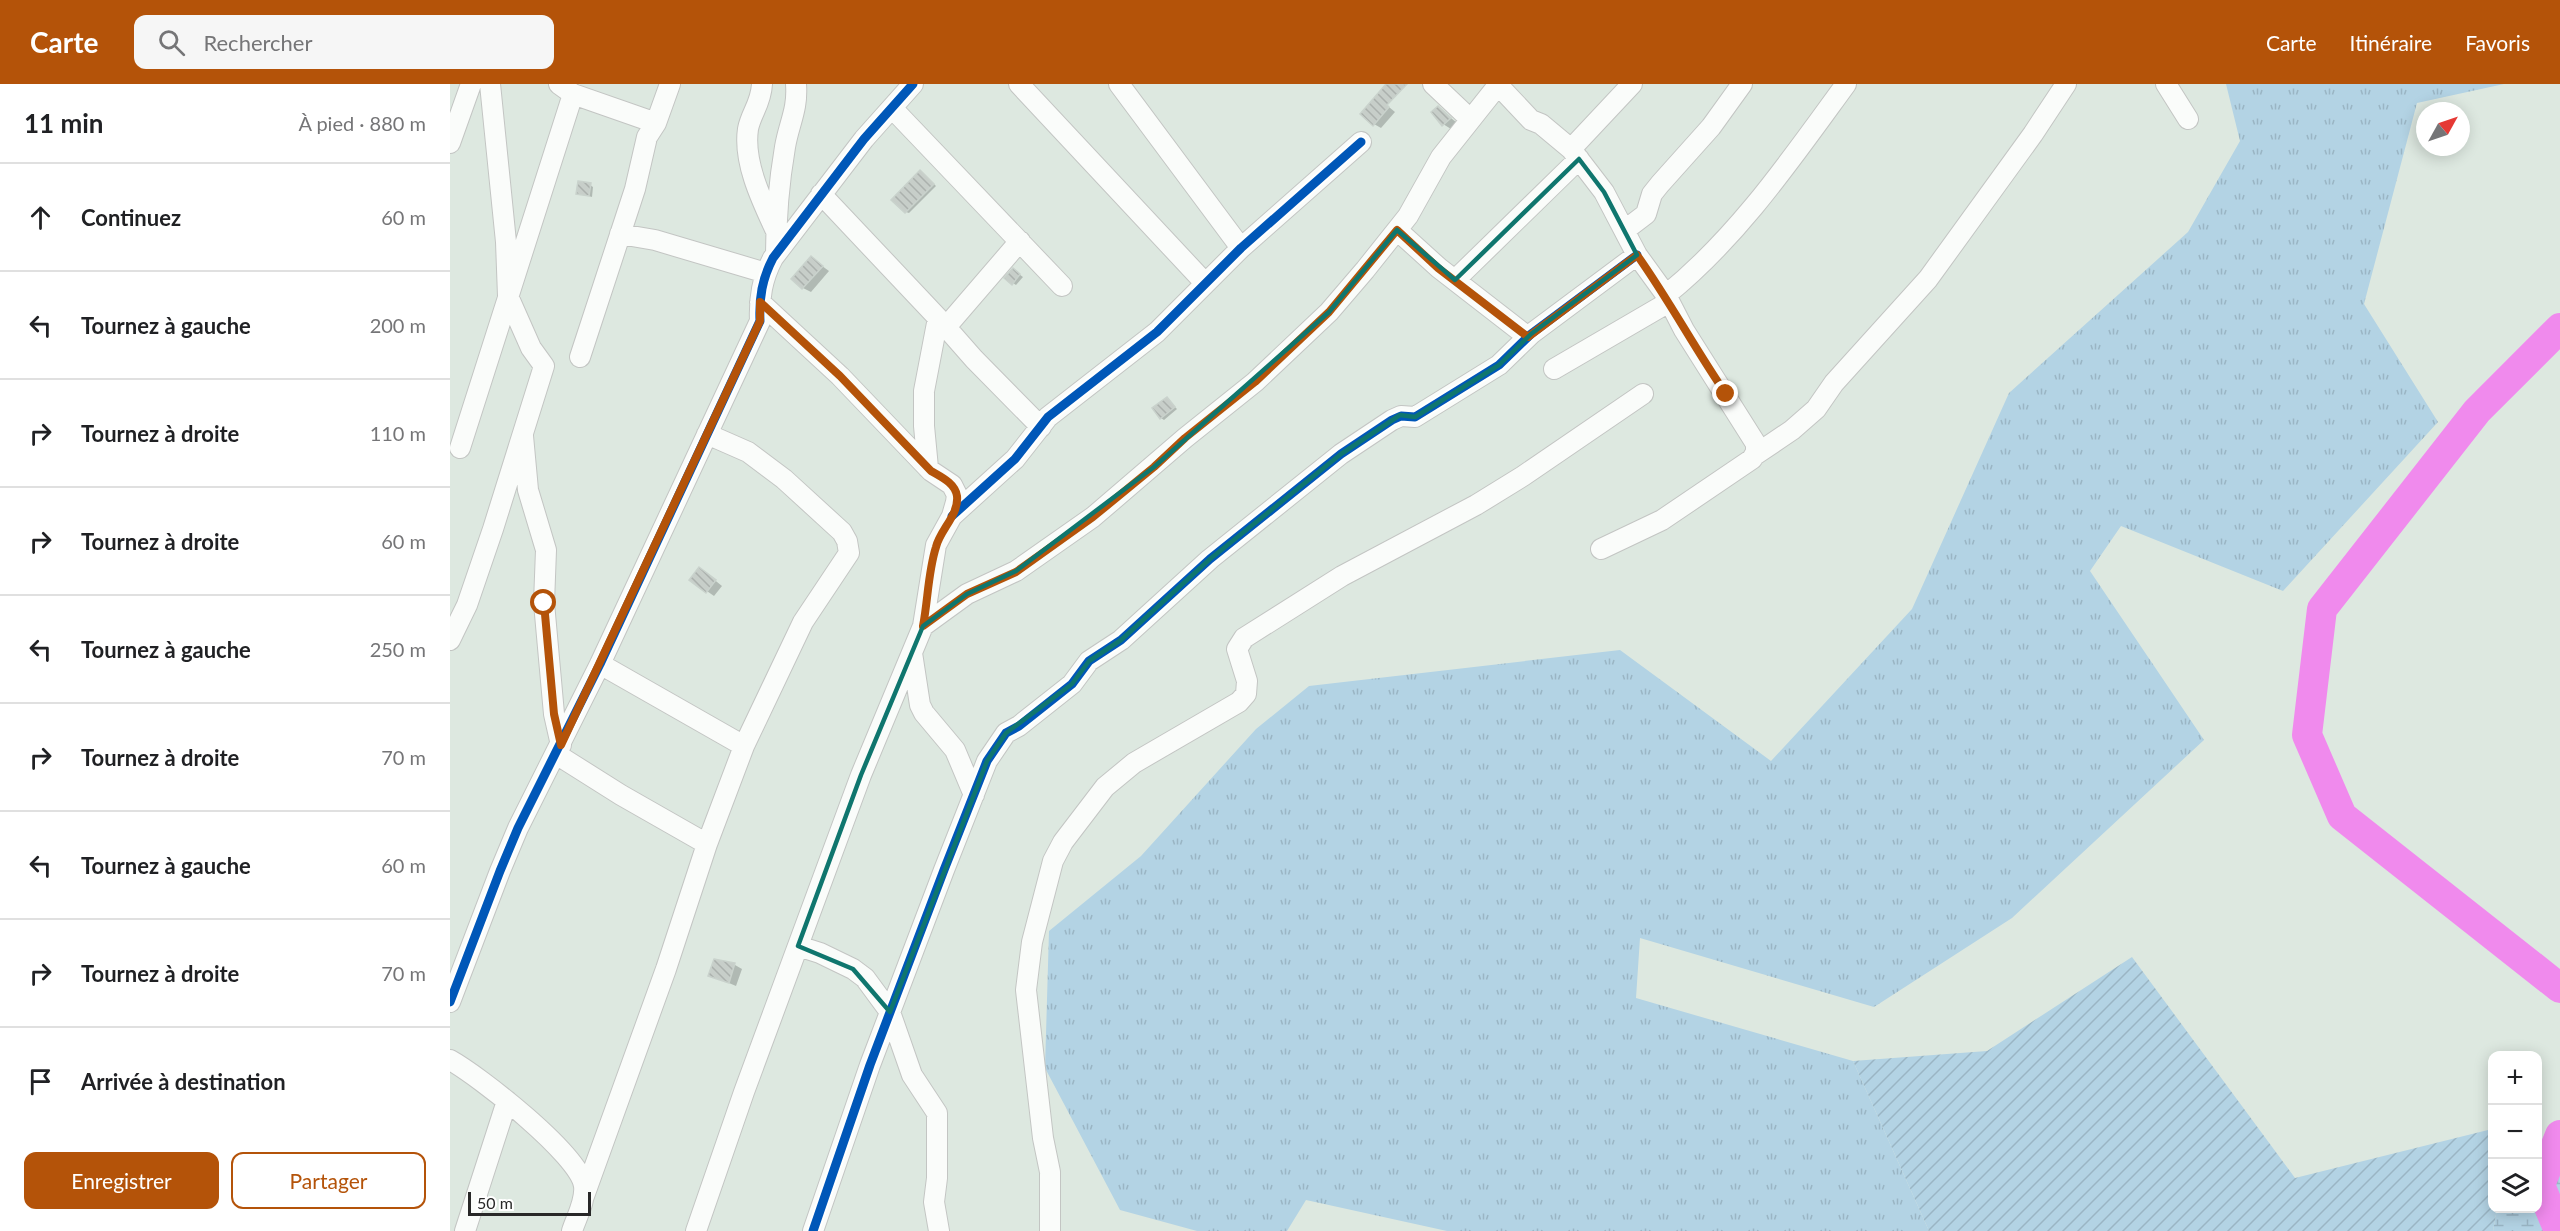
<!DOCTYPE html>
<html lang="fr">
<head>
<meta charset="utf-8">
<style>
	:root { --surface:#fff; --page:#f6f6f6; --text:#202124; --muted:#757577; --line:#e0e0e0; --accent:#b45309 }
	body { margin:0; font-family:Lato,sans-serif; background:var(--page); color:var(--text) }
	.controls { position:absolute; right:18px; bottom:18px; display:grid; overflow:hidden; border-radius:12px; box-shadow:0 3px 15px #0003 }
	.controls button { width:54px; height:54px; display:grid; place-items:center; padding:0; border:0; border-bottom:2px solid var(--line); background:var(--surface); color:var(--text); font:30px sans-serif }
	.compass { position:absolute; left:1966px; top:18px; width:54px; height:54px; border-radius:50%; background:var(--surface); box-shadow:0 3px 15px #0003; rotate:50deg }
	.scale { position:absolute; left:18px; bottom:15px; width:123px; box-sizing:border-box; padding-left:6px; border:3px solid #282828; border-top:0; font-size:16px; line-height:21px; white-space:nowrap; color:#282828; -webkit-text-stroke:4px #fff; paint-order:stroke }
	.stop { position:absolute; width:18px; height:18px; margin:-14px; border:4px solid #b45309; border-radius:50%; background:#fff }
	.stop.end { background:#b45309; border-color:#fff; box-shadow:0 2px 6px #0008 }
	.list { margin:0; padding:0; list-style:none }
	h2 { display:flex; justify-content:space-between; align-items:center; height:78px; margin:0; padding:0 24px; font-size:26px }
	h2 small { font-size:20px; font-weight:400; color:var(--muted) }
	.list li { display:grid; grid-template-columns:39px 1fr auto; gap:18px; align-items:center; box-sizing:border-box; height:108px; padding:0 24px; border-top:2px solid var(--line) }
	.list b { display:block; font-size:22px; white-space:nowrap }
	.list em { font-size:20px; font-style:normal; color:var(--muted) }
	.actions { display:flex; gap:12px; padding:18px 24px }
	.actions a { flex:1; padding:14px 0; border:2px solid var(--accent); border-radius:12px; text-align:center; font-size:21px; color:var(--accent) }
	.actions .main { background:var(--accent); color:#fff }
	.icon { flex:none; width:33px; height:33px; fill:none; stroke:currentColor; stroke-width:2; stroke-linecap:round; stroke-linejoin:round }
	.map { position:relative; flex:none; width:2110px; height:1147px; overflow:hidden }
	header { display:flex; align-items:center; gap:36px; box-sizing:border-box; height:84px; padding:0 30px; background:var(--accent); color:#fff }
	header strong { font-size:28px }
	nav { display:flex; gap:33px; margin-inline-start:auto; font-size:21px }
	.search { width:420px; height:54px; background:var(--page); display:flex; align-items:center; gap:15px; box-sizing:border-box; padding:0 21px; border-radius:12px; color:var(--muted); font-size:22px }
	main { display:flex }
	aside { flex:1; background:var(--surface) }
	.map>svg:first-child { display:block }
	.grass { fill:url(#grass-tufts) }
	.wetland { fill:url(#wetland-marsh) }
	.garden { fill:url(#garden-furrows) }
	.shadow { fill:#0003 }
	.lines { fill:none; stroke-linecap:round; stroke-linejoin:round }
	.river { stroke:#f08aed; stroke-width:30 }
	.building { fill:url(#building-back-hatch); stroke:#c9d2cc; stroke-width:1.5 }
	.minor-casing { stroke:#c3c5c3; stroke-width:22 }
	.minor { stroke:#fafcfa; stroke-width:20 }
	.cycleway-casing { stroke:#fff; stroke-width:13 }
	.cycleway { stroke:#0057b8; stroke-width:9 }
	.route { stroke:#b45309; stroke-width:8 }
	.marked { fill:none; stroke:#0f766e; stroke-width:4.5; stroke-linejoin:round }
</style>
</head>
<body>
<header>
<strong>Carte</strong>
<div class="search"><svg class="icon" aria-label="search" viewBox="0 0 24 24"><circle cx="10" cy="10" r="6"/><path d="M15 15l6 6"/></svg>Rechercher</div>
<nav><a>Carte</a><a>Itinéraire</a><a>Favoris</a></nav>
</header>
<main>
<aside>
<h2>11 min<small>À pied · 880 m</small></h2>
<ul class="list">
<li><svg class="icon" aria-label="ahead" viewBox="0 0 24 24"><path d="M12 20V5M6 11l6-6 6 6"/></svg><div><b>Continuez</b></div><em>60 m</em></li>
<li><svg class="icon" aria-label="left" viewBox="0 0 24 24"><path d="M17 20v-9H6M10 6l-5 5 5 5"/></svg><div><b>Tournez à gauche</b></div><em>200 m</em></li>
<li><svg class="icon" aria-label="right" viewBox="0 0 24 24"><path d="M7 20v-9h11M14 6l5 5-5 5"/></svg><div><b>Tournez à droite</b></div><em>110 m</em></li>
<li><svg class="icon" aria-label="right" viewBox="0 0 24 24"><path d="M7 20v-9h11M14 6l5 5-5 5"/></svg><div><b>Tournez à droite</b></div><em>60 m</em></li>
<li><svg class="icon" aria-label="left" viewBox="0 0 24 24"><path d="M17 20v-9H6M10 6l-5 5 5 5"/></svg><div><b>Tournez à gauche</b></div><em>250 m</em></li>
<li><svg class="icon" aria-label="right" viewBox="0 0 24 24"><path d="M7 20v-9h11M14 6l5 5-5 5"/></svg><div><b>Tournez à droite</b></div><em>70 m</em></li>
<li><svg class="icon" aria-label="left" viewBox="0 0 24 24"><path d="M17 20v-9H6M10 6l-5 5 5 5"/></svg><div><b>Tournez à gauche</b></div><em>60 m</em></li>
<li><svg class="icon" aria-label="right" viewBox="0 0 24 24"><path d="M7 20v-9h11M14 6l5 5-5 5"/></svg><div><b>Tournez à droite</b></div><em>70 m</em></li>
<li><svg class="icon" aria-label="arrive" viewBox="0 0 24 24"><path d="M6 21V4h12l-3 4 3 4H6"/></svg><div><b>Arrivée à destination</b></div></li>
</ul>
<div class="actions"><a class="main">Enregistrer</a><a>Partager</a></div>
</aside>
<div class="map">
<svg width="2110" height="1147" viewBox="0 0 2110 1147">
	<defs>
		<pattern id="grass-tufts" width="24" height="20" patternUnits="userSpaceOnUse" patternTransform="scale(1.5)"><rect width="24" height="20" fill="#b3d3e4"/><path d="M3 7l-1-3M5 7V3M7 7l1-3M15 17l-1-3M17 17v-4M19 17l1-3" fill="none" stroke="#9ab5c4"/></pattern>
		<pattern id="wetland-marsh" width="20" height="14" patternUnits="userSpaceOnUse" patternTransform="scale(1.5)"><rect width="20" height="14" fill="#b3d3e4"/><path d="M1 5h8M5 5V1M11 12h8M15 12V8" fill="none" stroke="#9ab5c4"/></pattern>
		<pattern id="garden-furrows" width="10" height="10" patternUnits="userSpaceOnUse" patternTransform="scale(1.5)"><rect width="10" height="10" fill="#b3d3e4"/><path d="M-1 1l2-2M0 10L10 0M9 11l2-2" fill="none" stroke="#9ab5c4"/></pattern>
		<pattern id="building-back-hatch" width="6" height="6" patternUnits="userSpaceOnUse" patternTransform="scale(1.5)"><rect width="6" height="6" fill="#c7cec9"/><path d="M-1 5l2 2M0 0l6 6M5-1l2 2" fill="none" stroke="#abb1ad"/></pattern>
	</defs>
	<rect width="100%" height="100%" fill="#dde8e0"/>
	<path class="grass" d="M1776 0H2054L1967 19 1914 220 1988 338 1833 507 1671 442 1640 487 1754 656 1562 834 1424 923 1190 854 1186 914 1403 977 1479 1147H997L856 1116 837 1147H747L670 1126 595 984 599 847 691 772 806 645 859 602 1170 566 1321 677 1462 525 1559 309 1738 148 1790 57Z"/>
	<path class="wetland" d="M2088 1069 2110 1092V1147H2043L2047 1125 2088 1124Z"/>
	<path class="garden" d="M1682 873 1845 1094 2042 1045V1124L2047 1125 2043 1147H1479L1403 977 1537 967Z"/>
	<path class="shadow" d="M933 18 945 28 931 44 924 40Z
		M989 24 1007 39 1001 45 993 40Z
		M474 90 486 102 459 129 456 128Z
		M140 101 143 103 142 113 128 109Z
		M361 174 379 187 361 208 353 204Z
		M566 188 573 193 566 201 563 199Z
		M717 315 727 325 714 336 711 334Z
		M256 489 272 502 264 512 241 496Z
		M265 877 285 881 292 885 286 902 260 891Z"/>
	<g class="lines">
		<path class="river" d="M2110 244 2027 327 1872 525 1857 651 1892 732 2110 904
			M2109 1147 2090 1101 2110 1051"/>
	</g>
	<path class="building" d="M936 0H957L937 21 939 23 923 42 910 30Z
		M988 22 1001 34 992 42 981 28Z
		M470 86 484 100 455 129 441 116Z
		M128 97 141 99 139 112 126 110Z
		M361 172 373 182 352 205 341 195Z
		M563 184 570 190 562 201 554 194Z
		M717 313 725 323 710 335 702 324Z
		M249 483 266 496 256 509 239 496Z
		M264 875 285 879 279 899 258 892Z"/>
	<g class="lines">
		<defs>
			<path id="minor" d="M312 0C311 20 301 29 298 45 293 78 312 117 325 145
				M569 0 755 199
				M669 0 791 164
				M983 0 1020 35
				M1716 0 1738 35
				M1048 1 1081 36 1091 40 1121 65 1154 108 1187 171 1216 211 1234 246 1306 360V368L1302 375 1212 436 1151 465
				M123 10 206 39
				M442 24 612 202
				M0 59 21 0
				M1121 65 1182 0
				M371 110 488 234 474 307V342L478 384
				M947 146 989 184 1078 253
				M1175 146 1196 130 1202 110 1210 100 1261 43 1292 0
				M170 150 205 156 316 189
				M326 170C326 134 329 98 335 63 339 39 348 26 346 0
				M1005 196 1129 75
				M1216 211C1288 153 1342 74 1396 0
				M488 234 524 275 591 343
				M496 243 570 157
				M130 273 185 105 197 53 206 39 220 0
				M1104 285 1219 218
				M73 352 78 406 96 466 94 519 104 630 111 661
				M10 364 123 10 109 0
				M1305 371 1342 346 1366 325 1384 299 1478 195 1583 50 1616 0
				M502 432 565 375 598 333 707 248 791 164 911 58
				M473 542 517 510 566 487 643 433 735 354 805 298 879 228 915 186 958 132 991 73 1049 0
				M0 556 17 521 43 445 94 282 81 264 58 212 56 158 40 0
				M462 569 470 621 474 629 505 666 524 711
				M150 580 294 662
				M106 670 171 711 257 760
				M348 862 370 869 403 885 415 894 440 928 462 991 487 1029V1094L484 1118 489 1147
				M0 918 50 787 68 744 150 580 310 237C309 214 312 195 323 174L414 55 463 0
				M0 976C29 992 130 1071 134 1102 136 1117 126 1134 122 1147
				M134 1112 216 885 257 760 294 662 353 538 399 469 397 457 392 448 334 395 298 368 257 350
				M15 1147 57 1017
				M246 1147 294 1008 411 691 473 542 486 461 502 432 506 418 507 411 502 401 481 387 390 292 310 218
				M363 1147 420 981 494 786 537 677 556 649 569 642 622 600 639 577 671 556 760 475 891 370 942 336 951 332 965 333 1049 281 1081 250 1187 171
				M600 1147V1088L593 1054 576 906 582 858 603 777 613 758 655 703 684 679 789 618 796 610 797 597 787 565 794 554 892 492 1026 421 1073 392 1193 310"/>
		</defs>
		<use href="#minor" class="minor-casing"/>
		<use href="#minor" class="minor"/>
		<defs>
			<path id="cycleway" d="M502 432 565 375 598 333 707 248 791 164 911 58
				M0 918 50 787 68 744 150 580 310 237C309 214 312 195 323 174L414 55 463 0
				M363 1147 420 981 494 786 537 677 556 649 569 642 622 600 639 577 671 556 760 475 891 370 942 336 951 332 965 333 1049 281 1081 250 1187 171"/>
		</defs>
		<use href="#cycleway" class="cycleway-casing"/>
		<use href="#cycleway" class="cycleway"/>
	</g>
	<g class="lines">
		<path class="route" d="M94 519 104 630 111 661 310 237V218L390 292 481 387C491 393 505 399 507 412 509 431 490 446 486 463 478 488 478 516 473 542L517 510 566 488 643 433 704 383 735 354 805 298 879 228 947 146 988 184 1078 253 1187 171C1219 216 1245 265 1276 310"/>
	</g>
	<path class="marked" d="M1129 75 1154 108 1187 171 1081 250 1049 281 965 333 950 331 891 370 760 475 671 556 639 577 622 600 556 649 537 677 440 928 403 885 348 862 411 691 473 542 517 510 566 487 704 383 879 228 947 146 1005 196Z"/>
</svg>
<div class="controls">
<button>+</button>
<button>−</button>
<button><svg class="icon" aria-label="layers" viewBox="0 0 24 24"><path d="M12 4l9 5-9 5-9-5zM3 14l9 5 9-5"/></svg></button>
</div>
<svg class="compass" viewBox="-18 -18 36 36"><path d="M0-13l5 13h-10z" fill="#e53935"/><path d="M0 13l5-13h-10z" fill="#757577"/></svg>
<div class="scale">50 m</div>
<div class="stop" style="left:94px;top:519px"></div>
<div class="stop end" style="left:1276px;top:310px"></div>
</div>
</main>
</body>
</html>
